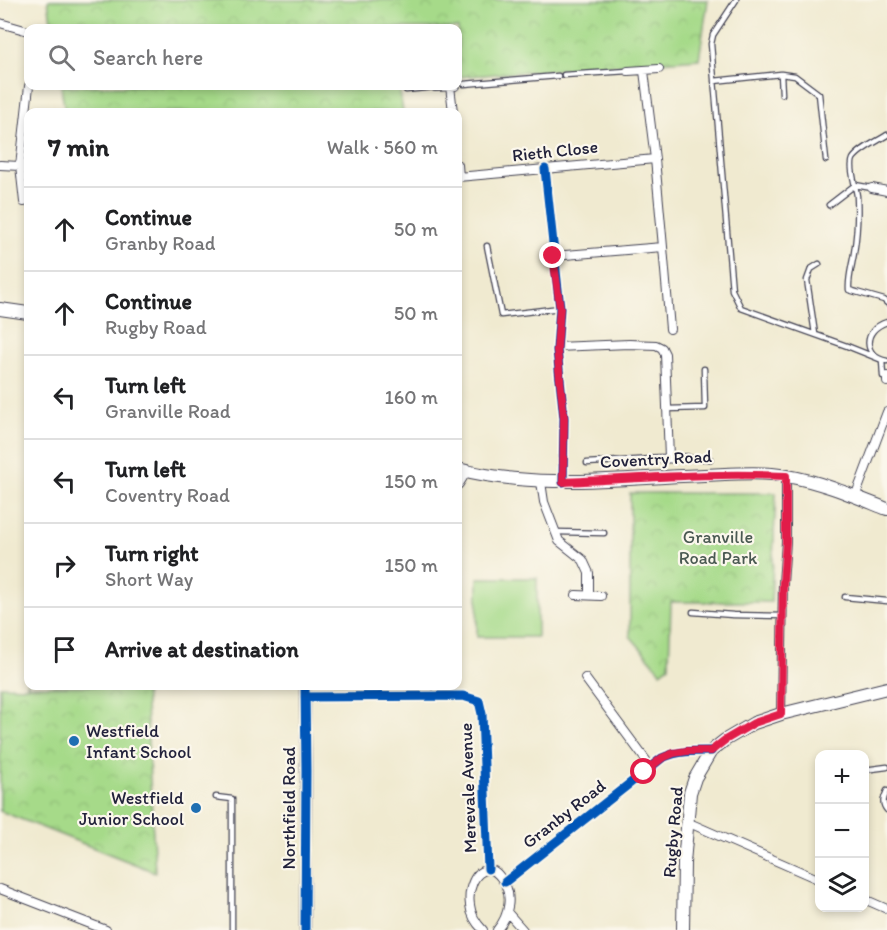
<!DOCTYPE html>
<html lang="en">
<head>
<meta charset="utf-8">
<style>
	:root { --surface:#fff; --page:#f2f2f2; --text:#202124; --muted:#757577; --line:#e0e0e0 }
	body { margin:0; font-family:Itim,sans-serif; background:var(--page); color:var(--text) }
	.controls { position:absolute; right:18px; bottom:18px; display:grid; overflow:hidden; border-radius:12px; box-shadow:0 3px 9px #0003 }
	.controls button { width:54px; height:54px; display:grid; place-items:center; padding:0; border:0; border-bottom:2px solid var(--line); background:var(--surface); color:var(--text); font:30px sans-serif }
	.stop { position:absolute; width:18px; height:18px; margin:-14px; border:4px solid #e11d48; border-radius:50%; background:#fff }
	.stop.end { background:#e11d48; border-color:#fff; box-shadow:0 2px 6px #0008 }
	.list { margin:0; padding:0; list-style:none }
	h2 { display:flex; justify-content:space-between; align-items:center; height:78px; margin:0; padding:0 24px; font-size:26px }
	h2 small { font-size:20px; font-weight:400; color:var(--muted) }
	.list li { display:grid; grid-template-columns:39px 1fr auto; gap:18px; align-items:center; box-sizing:border-box; height:84px; padding:0 24px; border-top:2px solid var(--line) }
	.list b { display:block; font-size:22px; white-space:nowrap }
	.list p { margin:0; font-size:20px; white-space:nowrap; color:var(--muted) }
	.list em { font-size:20px; font-style:normal; color:var(--muted) }
	.icon { flex:none; width:33px; height:33px; fill:none; stroke:currentColor; stroke-width:2; stroke-linecap:round; stroke-linejoin:round }
	.map { position:relative; flex:none; width:887px; height:930px; overflow:hidden }
	.search { position:absolute; background:var(--surface); box-shadow:0 3px 9px #0003; left:24px; top:24px; width:438px; height:66px; display:flex; align-items:center; gap:15px; box-sizing:border-box; padding:0 21px; border-radius:12px; color:var(--muted); font-size:22px }
	.panel { position:absolute; background:var(--surface); box-shadow:0 3px 9px #0003; left:24px; top:108px; width:438px; height:582px; border-radius:12px }
	.map>svg:first-child { display:block }
	.green { fill:#a6da89; stroke:#647e62; stroke-width:1.5 }
	.park { fill:url(#park-crowns); stroke:#647e62; stroke-width:1.5 }
	.lines { fill:none; stroke-linecap:round; stroke-linejoin:round }
	.service-casing { stroke:#414051; stroke-width:7 }
	.minor-casing { stroke:#414051; stroke-width:10 }
	.tertiary-casing { stroke:#414051; stroke-width:13 }
	.secondary-casing { stroke:#414051; stroke-width:14 }
	.service { stroke:#fff; stroke-width:4.5 }
	.minor { stroke:#fff; stroke-width:8 }
	.tertiary { stroke:#fff; stroke-width:10 }
	.secondary { stroke:#fff; stroke-width:12 }
	.cycleway-casing { stroke:#fbf7ec; stroke-width:13 }
	.cycleway { stroke:#0057b8; stroke-width:9 }
	.route { stroke:#e11d48; stroke-width:8 }
	.poi-dot { fill:#1f6fb2; stroke:#fbf7ec; stroke-width:2 }
	.labels { text-anchor:middle; dominant-baseline:central; stroke-width:4.5; stroke-linejoin:round; paint-order:stroke }
	.street-label { font-size:18px; fill:#22223b; stroke:#fbf7ec }
	.park-label { font-size:18px; fill:#4a5952; stroke:#fbf7ec }
	.poi-label { font-size:18px; fill:#22223b; stroke:#fbf7ec; text-anchor:start }
</style>
</head>
<body>
<div class="map">
<svg width="887" height="930" viewBox="0 0 887 930">
	<defs>
		<pattern id="park-crowns" width="20" height="18" patternUnits="userSpaceOnUse" patternTransform="scale(1.5)"><rect width="20" height="18" fill="#a6da89"/><path d="M2 6a3 3 0 1 1 6 0M12 15a3 3 0 1 1 6 0" fill="none" stroke="#8fbb77"/></pattern>
	</defs>
	<rect width="100%" height="100%" fill="#fbf7ec"/>
	<filter id="ink" filterUnits="userSpaceOnUse"><feTurbulence type="fractalNoise" baseFrequency=".0167" numOctaves="2"/><feDisplacementMap in="SourceGraphic" scale="12" xChannelSelector="R" yChannelSelector="G"/><feConvolveMatrix kernelMatrix="1 2 1 2 8 2 1 2 1" color-interpolation-filters="sRGB"/></filter>
	<filter id="wash" filterUnits="userSpaceOnUse"><feTurbulence type="fractalNoise" baseFrequency=".008" numOctaves="4" result="noise"/><feDisplacementMap in="SourceGraphic" scale="24" xChannelSelector="R" yChannelSelector="G"/><feGaussianBlur stdDeviation="1.35" result="paint"/><feColorMatrix in="noise" values="0 0 0 0 0 0 0 0 0 0 0 0 0 0 0 0 0 1.4 0 .05"/><feComposite in="paint" operator="in"/></filter>
	<g filter="url(#wash)">
		<rect width="100%" height="100%" fill="#f0ead0"/>
		<path class="green" d="M478 578H537V637H477Z"/>
		<path class="park" d="M48 0H708L699 59 458 77V28H52Z
			M61 86H399L403 112H65Z
			M630 493H776L771 602H671L669 666 661 672 630 636Z
			M28 674V686H145L155 872 0 811V686L27 687Z"/>
	</g>
	<g filter="url(#ink)">
		<g class="lines">
			<defs>
				<path id="service" d="M736 0 713 35 711 44 732 290 741 308 847 346 882 360 883 376
					M781 74 795 76 819 94 826 160
					M564 75 628 71
					M714 81 781 74 782 94
					M464 84 558 76
					M406 90 435 87
					M887 135C878 141 858 150 853 159 849 167 856 187 857 196 858 215 857 235 854 253 852 266 848 278 849 290L884 300 887 303
					M829 205 855 185 872 188
					M487 246 501 315 560 308
					M887 322C862 330 863 357 887 361
					M815 334 807 280 811 269 819 264
					M667 409 705 408 704 369
					M687 458 710 459
					M587 463 652 459
					M556 532 604 533
					M845 597 887 601
					M693 612 733 615 783 616
					M864 770 887 767
					M887 791C884 798 881 803 887 810
					M216 797 232 799V930"/>
				<path id="minor" d="M0 23 28 31
					M628 71 659 69
					M644 71 655 159
					M450 86 453 112
					M435 87 455 86
					M0 165 20 166 29 86
					M458 165 459 177
					M20 166 24 202
					M545 169 560 308 557 350 564 418 563 482
					M458 177 655 159 663 247
					M872 188 887 191
					M553 256 663 247 670 329
					M557 347 629 344 656 345 662 348 665 354 669 458
					M887 376V382
					M652 459 687 458
					M541 482 544 502 559 541 583 560 589 573V595
					M458 485 459 484 467 471
					M855 497 887 412
					M576 595 601 596
					M585 678 651 767
					M305 697 463 696 479 701 482 714 488 869
					M437 697V686
					M781 714 783 583 786 542V476
					M687 822 820 880
					M505 882 662 758C678 751 693 751 711 751
					M0 889 106 930
					M864 899 887 909
					M507 912 523 930
					M483 930C476 923 471 915 470 905 468 892 473 868 491 870 496 871 498 874 501 878 514 894 509 916 497 930"/>
				<path id="tertiary" d="M305 686 306 771 305 930"/>
				<path id="secondary" d="M0 309 28 313
					M458 469C538 490 622 478 704 475 731 474 760 471 787 476 822 482 854 496 887 509
					M683 930 684 863 690 793 695 778 711 751 725 740 754 723 781 714 887 688"/>
			</defs>
			<use href="#service" class="service-casing"/>
			<use href="#minor" class="minor-casing"/>
			<use href="#tertiary" class="tertiary-casing"/>
			<use href="#secondary" class="secondary-casing"/>
			<use href="#service" class="service"/>
			<use href="#minor" class="minor"/>
			<use href="#tertiary" class="tertiary"/>
			<use href="#secondary" class="secondary"/>
			<defs>
				<path id="cycleway" d="M545 169 560 308 557 350 564 418 563 482
					M305 686 306 771 305 930
					M305 697 463 696 479 701 482 714 488 869
					M505 882 662 758C678 751 693 751 711 751"/>
			</defs>
			<use href="#cycleway" class="cycleway-casing"/>
			<use href="#cycleway" class="cycleway"/>
		</g>
	</g>
	<g class="lines" filter="url(#ink)">
		<path class="route" d="M553 256 560 308 557 350 564 418 563 482C637 479 711 472 786 476V542L783 583 781 714 754 723 725 740 711 751H687L674 753 662 758 644 772"/>
	</g>
	<g class="poi-dot">
		<circle cx="74" cy="741" r="6"/>
		<circle cx="196" cy="808" r="6"/>
	</g>
	<g class="labels">
		<g class="street-label">
			<text transform="translate(555 151) rotate(-6)">Rieth Close</text>
			<text transform="translate(656 459) rotate(-3)">Coventry Road</text>
			<text transform="translate(468 788) rotate(-92)">Merevale Avenue</text>
			<text transform="translate(289 808) rotate(-90)">Northfield Road</text>
			<text transform="translate(564 814) rotate(-38)">Granby Road</text>
			<text transform="translate(673 832) rotate(-85)">Rugby Road</text>
		</g>
		<g class="park-label">
			<text x="718" y="537">Granville<tspan x="718" dy="21">Road Park</tspan></text>
		</g>
		<g class="poi-label">
			<text x="86" y="731">Westfield<tspan x="86" dy="21">Infant School</tspan></text>
			<text x="184" y="798" text-anchor="end">Westfield<tspan x="184" dy="21">Junior School</tspan></text>
		</g>
	</g>
</svg>
<div class="controls">
<button>+</button>
<button>−</button>
<button><svg class="icon" aria-label="layers" viewBox="0 0 24 24"><path d="M12 4l9 5-9 5-9-5zM3 14l9 5 9-5"/></svg></button>
</div>
<div class="stop" style="left:644px;top:772px"></div>
<div class="stop end" style="left:553px;top:256px"></div>
<div class="search"><svg class="icon" aria-label="search" viewBox="0 0 24 24"><circle cx="10" cy="10" r="6"/><path d="M15 15l6 6"/></svg>Search here</div>
<section class="panel">
<h2>7 min<small>Walk · 560 m</small></h2>
<ul class="list">
<li><svg class="icon" aria-label="ahead" viewBox="0 0 24 24"><path d="M12 20V5M6 11l6-6 6 6"/></svg><div><b>Continue</b><p>Granby Road</p></div><em>50 m</em></li>
<li><svg class="icon" aria-label="ahead" viewBox="0 0 24 24"><path d="M12 20V5M6 11l6-6 6 6"/></svg><div><b>Continue</b><p>Rugby Road</p></div><em>50 m</em></li>
<li><svg class="icon" aria-label="left" viewBox="0 0 24 24"><path d="M17 20v-9H6M10 6l-5 5 5 5"/></svg><div><b>Turn left</b><p>Granville Road</p></div><em>160 m</em></li>
<li><svg class="icon" aria-label="left" viewBox="0 0 24 24"><path d="M17 20v-9H6M10 6l-5 5 5 5"/></svg><div><b>Turn left</b><p>Coventry Road</p></div><em>150 m</em></li>
<li><svg class="icon" aria-label="right" viewBox="0 0 24 24"><path d="M7 20v-9h11M14 6l5 5-5 5"/></svg><div><b>Turn right</b><p>Short Way</p></div><em>150 m</em></li>
<li><svg class="icon" aria-label="arrive" viewBox="0 0 24 24"><path d="M6 21V4h12l-3 4 3 4H6"/></svg><div><b>Arrive at destination</b></div></li>
</ul>
</section>
</div>
</body>
</html>
